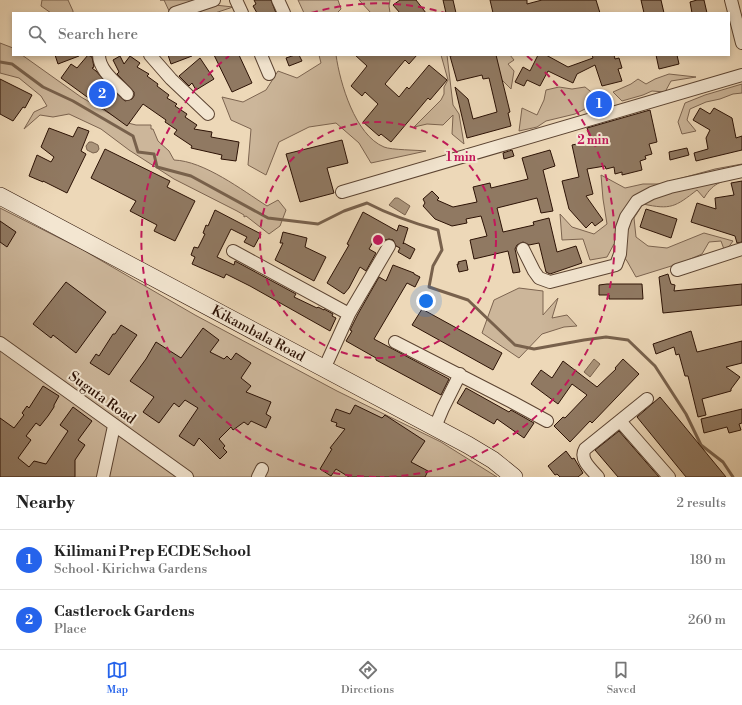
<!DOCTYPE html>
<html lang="en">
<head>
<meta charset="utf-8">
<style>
	:root { --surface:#fff; --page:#f6f6f6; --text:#222; --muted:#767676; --line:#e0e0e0; --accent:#2563eb }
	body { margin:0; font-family:"Libre Bodoni",serif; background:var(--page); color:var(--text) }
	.you { position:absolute; left:426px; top:301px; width:14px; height:14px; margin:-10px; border:3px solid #fff; border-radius:50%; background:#1a73e8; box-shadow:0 0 0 6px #1a73e833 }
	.badge { display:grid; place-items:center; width:26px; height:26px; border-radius:50%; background:var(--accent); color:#fff; font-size:13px; font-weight:700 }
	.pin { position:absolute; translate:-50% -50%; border:2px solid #fff; box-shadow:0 1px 4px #0006 }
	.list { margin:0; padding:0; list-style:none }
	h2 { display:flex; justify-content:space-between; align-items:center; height:52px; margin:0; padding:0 16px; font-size:17px }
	h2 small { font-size:13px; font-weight:400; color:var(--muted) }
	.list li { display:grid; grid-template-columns:26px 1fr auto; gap:12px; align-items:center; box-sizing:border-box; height:60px; padding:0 16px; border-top:1px solid var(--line) }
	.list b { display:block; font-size:15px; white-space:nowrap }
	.list p { margin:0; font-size:13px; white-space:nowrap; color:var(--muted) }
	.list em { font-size:13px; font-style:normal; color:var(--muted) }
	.icon { flex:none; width:22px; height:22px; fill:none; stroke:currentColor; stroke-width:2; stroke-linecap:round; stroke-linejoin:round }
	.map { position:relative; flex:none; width:742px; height:477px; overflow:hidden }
	.search { position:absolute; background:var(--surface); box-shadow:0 2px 6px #0003; left:12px; right:12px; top:12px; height:44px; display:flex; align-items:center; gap:10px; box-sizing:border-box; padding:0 14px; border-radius:0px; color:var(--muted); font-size:15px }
	.sheet { height:172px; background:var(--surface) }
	nav { display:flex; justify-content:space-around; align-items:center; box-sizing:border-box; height:56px; border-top:1px solid var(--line); background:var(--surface); font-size:11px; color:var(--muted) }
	nav a { display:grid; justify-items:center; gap:2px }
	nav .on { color:var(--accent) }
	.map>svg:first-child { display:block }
	.green { fill:#ccb69a; stroke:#7c6450 }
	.water { fill:#ab957b; stroke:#78614c }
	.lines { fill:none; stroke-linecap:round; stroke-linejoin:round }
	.stream { stroke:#78614c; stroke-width:3 }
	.building { fill:#907962; stroke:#2c1205 }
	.minor-casing { stroke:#5c4432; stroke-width:14 }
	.secondary-casing { stroke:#2c1205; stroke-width:18 }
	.minor { stroke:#f3e6d1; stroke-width:12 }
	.secondary { stroke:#f3e6d1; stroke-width:17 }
	.ring { fill:none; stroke:#c2185b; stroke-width:2; stroke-dasharray:7 5 }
	.labels { text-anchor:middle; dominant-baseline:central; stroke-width:4; stroke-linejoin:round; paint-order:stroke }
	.street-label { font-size:14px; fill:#2c1205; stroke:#f3e6d1 }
	.centre { fill:#c2185b; stroke:#f3e6d1; stroke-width:2 }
	.ring-label { font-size:12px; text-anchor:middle; font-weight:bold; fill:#c2185b; stroke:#f3e6d1; stroke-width:4; stroke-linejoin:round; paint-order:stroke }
</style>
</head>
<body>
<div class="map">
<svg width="742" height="477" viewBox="0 0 742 477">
	<rect width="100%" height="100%" fill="#edd8b8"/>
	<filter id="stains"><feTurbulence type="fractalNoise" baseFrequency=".005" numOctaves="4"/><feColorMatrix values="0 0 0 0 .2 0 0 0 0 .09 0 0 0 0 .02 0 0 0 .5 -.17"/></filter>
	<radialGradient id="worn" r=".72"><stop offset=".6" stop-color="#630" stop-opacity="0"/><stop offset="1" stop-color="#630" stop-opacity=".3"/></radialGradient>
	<path class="green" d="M42 0H68L73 11V13H51L41 6Z
		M160 0H192L196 13H170L164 0Z
		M298 0H338L341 9 337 13H304Z
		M359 0H390L389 6 390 13H371Z
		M215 5 233 7 215 13H197Z
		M0 43 13 48V55H22L81 97 124 122 136 125H151V129H153L158 141 169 151 174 160C204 161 242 190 267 206L278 200 286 210 280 226 269 234 246 216 244 217V215L237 211 174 179 129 150 101 129 69 114 53 117 40 115 24 129 34 112 47 106 41 96 19 78 0 73Z
		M319 55H336C340 83 355 135 384 147 391 150 418 150 426 151L371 163 359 143 336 123 309 127 279 142 266 175 248 165 251 129 231 120 222 97 243 102 266 90 278 71 297 78 321 63Z
		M441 55H447L453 105 459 114 464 144 452 134 453 115 443 125 427 124 414 127 441 100 444 94V87L448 80Z
		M491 55H510L514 60 508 64 514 71 511 89 498 76Z
		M669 74 696 77 671 81 665 92 652 91 643 95 622 101 613 92 631 84 638 79 646 84 655 79Z
		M742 84V93L733 94 720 99 706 102 690 109 687 120 696 131 682 134 678 122 685 103 705 95Z
		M559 87 572 89 585 87 595 95 589 107 575 114 546 121 537 127 519 131 522 108 537 115 544 100 546 90Z
		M742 164V176C724 181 714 181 704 198L697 190C675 207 671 210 643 204L634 218 636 237 648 246 667 248 704 233 733 241 725 252 721 241 709 242 702 254 681 263 636 277 627 261 614 244 607 257 590 260 583 239 562 240 560 214 572 227 594 234 607 224 603 199 601 175 625 188 643 184H660L715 169Z
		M0 208 83 250 195 315 337 391 441 442 497 477H0Z
		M519 288 543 291V315L558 298 552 318 567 315 577 326 564 327 542 334 519 358 482 333 494 300Z"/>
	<path class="water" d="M89 142H92L98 145 99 149 97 152 93 153 87 150 86 146Z
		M395 198H398L410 206 405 215 389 205Z
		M594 359 600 364 590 377 584 372Z"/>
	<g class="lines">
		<path class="stream" d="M0 62 12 64 43 87 73 101 133 136 138 152 154 154 157 167 191 176 268 218 318 224 344 211 367 203C390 215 413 223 438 230L442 250 433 266 429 287 468 300 515 345 534 349 584 340 606 337 628 340 655 366 686 414 701 445 723 462 733 477"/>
	</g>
	<path class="building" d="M254 0H271L276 13H257L253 6 256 4Z
		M400 0H416L426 13H400L393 5Z
		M443 0H453L456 13H446Z
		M490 0H527V4L542 0H596L600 13H493Z
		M641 0H661L664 13H644Z
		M697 0H704L707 13H692L690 2Z
		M55 55H79V56L58 64Z
		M88 55 92 57 94 67 92 68 96 71 109 86 125 101 132 99 134 96V92L117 74 119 72 113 60 120 56 124 64 130 56 140 63 137 67 149 74 147 76 158 84 157 86 169 95 167 98 177 104 175 106 187 114 185 117 197 125 194 129 212 132 211 137 239 142 236 161 221 159 222 155 191 148 192 146 174 134 177 130 165 122 166 120 143 104 127 126 61 78 71 64 77 68Z
		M168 55H192V56L171 64Z
		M214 55H239L252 83 232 92Z
		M295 55H299L302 61 289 66 286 58Z
		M355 55H417L409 64 405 60 385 84 399 97 407 87 409 89 429 65 447 80 430 100 428 98 391 142 381 134 379 136 363 122 378 104 365 92 362 96 351 86 367 66Z
		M455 55H496L510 112 508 113 511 126 467 138 455 87 468 99 473 119 497 112 489 78 483 79 482 75 457 81 450 56Z
		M538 55H546L568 67 593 58 592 55H614L615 59 619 58 622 68 618 69 622 81 602 86 595 65 577 74 573 83 548 71 540 86 527 80 524 86 515 82 523 67 530 71Z
		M656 55H677L679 64 659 69Z
		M200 58 214 79 196 90 192 83 189 86 179 76Z
		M0 79 32 95 25 108 23 107 13 121 0 114Z
		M700 108 710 114 714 108 732 118 736 138 742 136V150L696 161 694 153 708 149 706 138 710 130 693 120Z
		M650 110 657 142 649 144 652 154 645 156 646 159 640 161 642 170 622 175V172L615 174 614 167 606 169 605 166 587 169 593 194 586 196 603 220 595 226 592 222 586 228 569 209 562 181 579 177 572 145 591 141 587 128Z
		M78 127 89 131 81 151 86 154 67 193 43 181V182L29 176 37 155 51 162 54 157 41 147 49 128 73 137Z
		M342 140 348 163 327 168 334 193 300 202 286 154Z
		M687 148 689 155 670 160 669 152Z
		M105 149 170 181 167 187 195 201 175 241 154 231 157 225 130 211 136 201 91 178Z
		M512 150 514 156 504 159 503 153Z
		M550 150 555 166 543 170 553 211 541 213 537 198 497 208 503 232 534 225 533 222 549 218 557 252 576 246 582 263 550 274 546 272 539 243 529 245 523 242 517 245 515 249 520 272 513 273 508 251 474 259 470 240 487 236 481 216 466 219 467 223 452 226 435 219 423 206 425 203 423 199 432 191 439 198 437 200 453 207 477 202 473 187 490 183 491 188 528 179 522 158Z
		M742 181V242L737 243 735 236 691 222 697 203 716 209 715 198 734 195 731 183Z
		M646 209 677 219 671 238 640 227Z
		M215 210 261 234 254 247 244 242 247 237 231 229 217 257 234 265 235 261 296 294 294 297 317 308 318 307 324 310V309L333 314 332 316 336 318 330 331 250 286 226 274 224 278 192 264 195 257 191 255 194 247 198 248 205 234 203 233 206 225 208 226Z
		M363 212 397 231 399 225 408 228 403 244 404 243 415 249 410 259 398 252 400 248 396 246 393 240 389 239 385 240 377 235 369 249 376 253 366 271 360 267 349 288 344 294 327 283 349 245 347 244Z
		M0 221 16 232 7 247 0 242Z
		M283 232 307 238 305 247 326 257 314 281 275 260 283 243H280Z
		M466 260 468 270 459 272 457 264H459L458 262Z
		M393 265 414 273V274L420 277 415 287 407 283 374 339 449 379 441 395 376 360V358L346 341 352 331 350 330 358 314 379 277 386 281Z
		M668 274 671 284 675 285 674 291 742 284V305L663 313 659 277Z
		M66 282 106 312 76 353 53 335 51 338 33 324Z
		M607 284H642L643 299H609V295H599V285Z
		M422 309 502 353 493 370 412 325Z
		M121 325 137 335 109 375 90 363 96 354 99 356 113 334H115Z
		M203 328 219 340 210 352 224 359 227 356 231 360 236 353 251 363 241 378 251 386 246 392 271 402 266 414 271 417 266 428 251 421 248 425 244 422 233 430 231 427 219 439 225 446 223 448 227 452 220 459 199 438 194 446 179 436 198 408 185 400 179 407 174 403 159 423 143 412 154 397 130 381 146 359 156 342 181 358Z
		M691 331 697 352 742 341V363L726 367 740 377 731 389V391L702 399 706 415 698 417 688 376H685L679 354 676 355 674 347 656 354 653 344Z
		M623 359 639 374 592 423 590 421 570 442 554 426 563 417 565 418 587 395 572 384 558 404 531 384 541 370 552 378 563 361 597 387 616 369 615 368Z
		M43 386 59 396 54 405V407L48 416 40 426 36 423 26 436 31 440 18 458 29 467 34 461 46 464 68 431 60 425 73 407 92 421 78 440 85 445 75 460V477H0V418L14 428 24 415 22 413 27 406 29 408Z
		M466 388 509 412 511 410 534 423 524 438 497 419 494 424 457 403Z
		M660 397 680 421 726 477H686L637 417Z
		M355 405 382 418 385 415 425 441 411 462 428 471 425 477H349L336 469 331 476 320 469 332 449 330 448 345 429 336 426 337 423 331 421 336 409 350 414Z
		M742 409V423L739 424 741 430 729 433 727 427 704 433 701 419Z
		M619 431 659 477H618L595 450Z
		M566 451 572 459 574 458 583 473 578 477H560L557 474 555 475 548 466Z"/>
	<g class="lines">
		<defs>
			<path id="minor" d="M236 0 242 13
				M278 0 284 13
				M731 0 742 43
				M175 13 214 0
				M99 55C99 71 117 83 127 94
				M150 55 171 79 208 114
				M261 55 269 74
				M342 192 742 75
				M523 249 534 271 539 278 550 282 616 265 620 254 622 228 626 217 637 201 652 193 670 187 742 171
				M233 251 349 314
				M677 270 742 249
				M395 342 512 402 547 421
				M0 343 187 477
				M324 369 349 314 389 246
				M620 421 669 477
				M435 427 443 408 460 374
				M103 477 114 426
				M258 477 262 469
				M598 477C591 469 579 459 585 449L647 399"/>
			<path id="secondary" d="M0 196 468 445 493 460 514 477"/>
		</defs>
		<use href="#minor" class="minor-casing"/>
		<use href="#secondary" class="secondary-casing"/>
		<use href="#minor" class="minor"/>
		<use href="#secondary" class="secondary"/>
	</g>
	<g class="ring">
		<circle cx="378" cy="240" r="118"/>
		<path d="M376 477A237 237 0 0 1 229 56M311 13A237 237 0 0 1 445 13M527 56A237 237 0 0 1 380 477"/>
	</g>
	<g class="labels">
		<g class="street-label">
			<text transform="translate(258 334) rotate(28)">Kikambala Road</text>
			<text transform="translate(102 398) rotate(36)">Suguta Road</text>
		</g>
	</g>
	<circle cx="378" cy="240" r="6" class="centre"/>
	<g class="ring-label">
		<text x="593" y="144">2 min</text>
		<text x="461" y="161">1 min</text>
	</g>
	<rect width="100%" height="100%" filter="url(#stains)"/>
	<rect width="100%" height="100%" fill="url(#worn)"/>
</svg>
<div class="you"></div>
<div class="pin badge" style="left:599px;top:104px">1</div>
<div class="pin badge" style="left:102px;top:94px">2</div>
<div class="search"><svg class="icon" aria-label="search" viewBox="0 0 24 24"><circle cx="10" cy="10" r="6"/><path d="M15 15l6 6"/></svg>Search here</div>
</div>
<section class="sheet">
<h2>Nearby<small>2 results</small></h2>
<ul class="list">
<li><span class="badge">1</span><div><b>Kilimani Prep ECDE School</b><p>School · Kirichwa Gardens</p></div><em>180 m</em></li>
<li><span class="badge">2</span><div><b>Castlerock Gardens</b><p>Place</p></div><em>260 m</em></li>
</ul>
</section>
<nav>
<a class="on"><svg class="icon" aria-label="map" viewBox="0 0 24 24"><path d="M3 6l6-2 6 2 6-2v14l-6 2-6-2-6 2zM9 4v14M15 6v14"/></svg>Map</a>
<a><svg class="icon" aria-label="directions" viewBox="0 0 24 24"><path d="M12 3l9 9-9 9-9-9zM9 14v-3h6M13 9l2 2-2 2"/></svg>Directions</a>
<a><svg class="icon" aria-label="saved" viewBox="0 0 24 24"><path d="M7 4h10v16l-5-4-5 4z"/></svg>Saved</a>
</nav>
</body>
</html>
